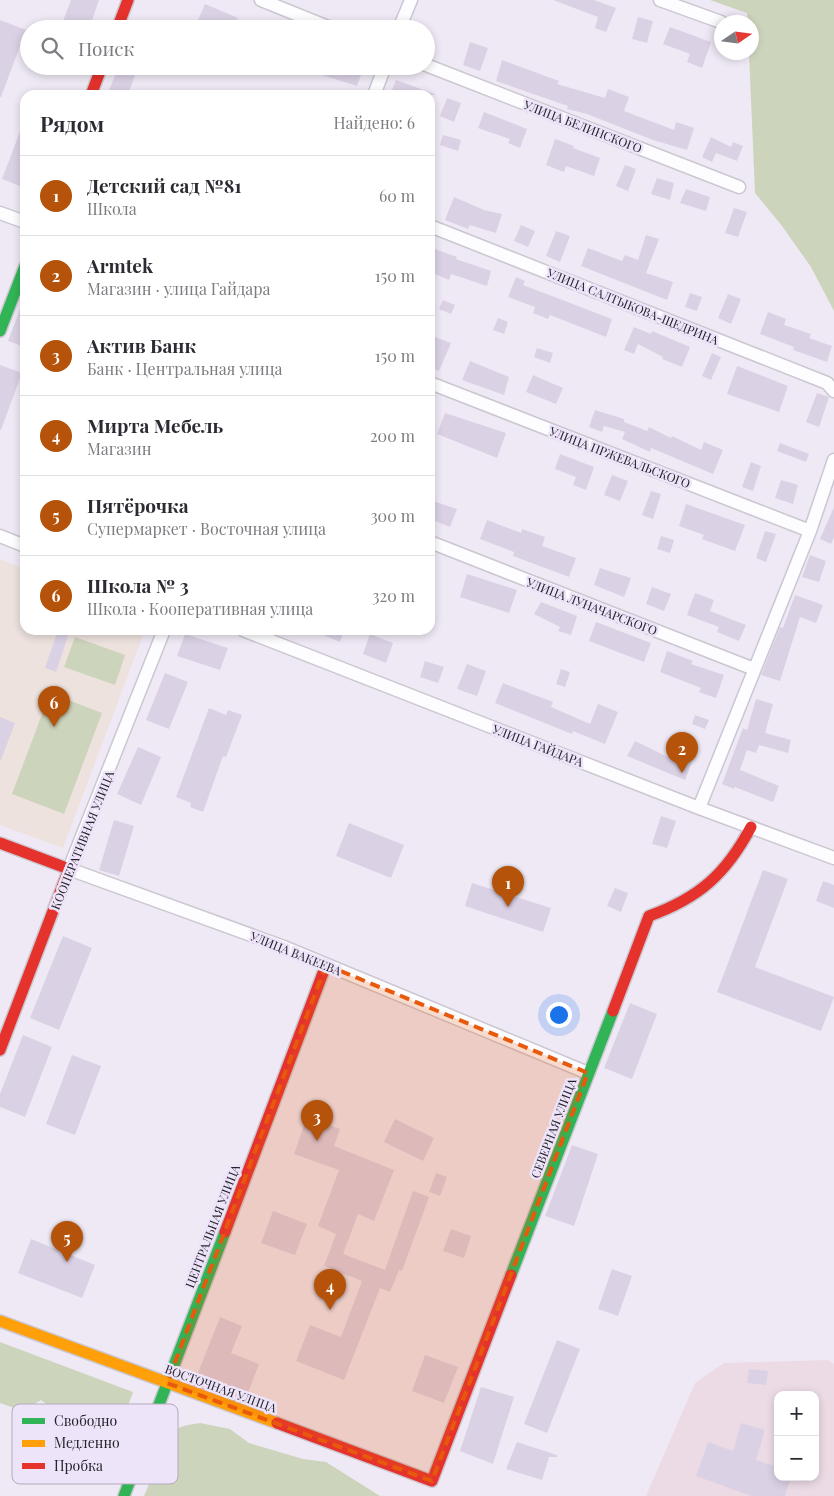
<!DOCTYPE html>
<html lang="ru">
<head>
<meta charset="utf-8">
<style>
	:root { --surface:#fff; --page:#f2f2f3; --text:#2b2b33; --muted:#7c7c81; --line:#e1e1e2; --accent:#b45309 }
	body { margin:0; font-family:"Playfair Display",serif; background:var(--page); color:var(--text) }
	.controls { position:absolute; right:15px; bottom:15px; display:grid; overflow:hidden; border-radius:10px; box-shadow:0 2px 8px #0003 }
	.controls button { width:45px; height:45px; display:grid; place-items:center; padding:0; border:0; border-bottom:1px solid var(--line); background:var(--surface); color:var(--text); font:25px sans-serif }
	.compass { position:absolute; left:714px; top:15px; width:45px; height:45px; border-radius:50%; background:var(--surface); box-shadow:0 2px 8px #0003; rotate:77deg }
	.you { position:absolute; left:558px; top:1014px; width:18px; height:18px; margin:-12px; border:4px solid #fff; border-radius:50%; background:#1a73e8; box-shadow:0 0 0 8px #1a73e833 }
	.badge { display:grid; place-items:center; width:32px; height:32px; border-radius:50%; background:var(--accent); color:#fff; font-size:16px; font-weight:700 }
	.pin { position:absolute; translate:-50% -41px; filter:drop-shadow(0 1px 2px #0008) }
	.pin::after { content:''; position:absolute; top:26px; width:18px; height:15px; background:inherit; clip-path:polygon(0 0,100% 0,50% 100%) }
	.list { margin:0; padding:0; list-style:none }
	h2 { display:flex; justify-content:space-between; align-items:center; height:65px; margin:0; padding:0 20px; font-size:21px }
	h2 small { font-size:16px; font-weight:400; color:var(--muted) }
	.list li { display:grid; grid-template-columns:32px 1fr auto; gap:15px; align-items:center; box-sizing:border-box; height:80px; padding:0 20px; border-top:1px solid var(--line) }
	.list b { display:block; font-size:19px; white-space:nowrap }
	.list p { margin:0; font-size:16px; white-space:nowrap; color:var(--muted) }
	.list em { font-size:16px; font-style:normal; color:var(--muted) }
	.icon { flex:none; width:28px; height:28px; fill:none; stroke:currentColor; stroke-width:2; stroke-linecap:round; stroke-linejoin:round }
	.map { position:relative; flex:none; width:834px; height:1496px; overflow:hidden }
	.search { position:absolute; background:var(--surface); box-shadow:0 2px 8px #0003; left:20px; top:20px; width:415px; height:55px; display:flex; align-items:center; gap:12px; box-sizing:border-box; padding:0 18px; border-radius:28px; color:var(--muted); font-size:19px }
	.panel { position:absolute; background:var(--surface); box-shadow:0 2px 8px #0003; left:20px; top:90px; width:415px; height:545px; border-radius:15px }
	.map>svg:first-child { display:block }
	.industrial { fill:#ecdbe5; fill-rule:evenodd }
	.education { fill:#ede2dd }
	.green { fill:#cdd4bc }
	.building { fill:#dbd1e5 }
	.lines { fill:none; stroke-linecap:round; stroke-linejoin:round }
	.street-casing { stroke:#cbc7d0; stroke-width:15 }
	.fast-casing { stroke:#cbc7d0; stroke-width:14 }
	.slow-casing { stroke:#cbc7d0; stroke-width:14 }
	.jam-casing { stroke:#cbc7d0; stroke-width:14 }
	.street { stroke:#fdfcfe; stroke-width:12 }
	.fast { stroke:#30b455; stroke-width:11 }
	.slow { stroke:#ff9f0a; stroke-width:11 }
	.jam { stroke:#e5322d; stroke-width:11 }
	.marked { fill:#e8590c; fill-opacity:0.2; stroke:#e8590c; stroke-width:4; stroke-dasharray:10 6; stroke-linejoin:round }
	.labels { text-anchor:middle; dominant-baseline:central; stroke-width:5; stroke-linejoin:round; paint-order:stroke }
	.street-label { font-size:12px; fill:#252229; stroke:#eee4fa }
	.key { fill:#eee4fa; stroke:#b2aabb; stroke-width:1 }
	.key-label { font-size:14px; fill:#252229 }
</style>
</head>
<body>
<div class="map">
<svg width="834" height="1496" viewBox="0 0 834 1496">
	<rect width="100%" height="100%" fill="#efe9f5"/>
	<path class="industrial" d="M828 1360 834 1364V1496H646L695 1383 724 1363ZM778 1395H815V1477H778Z"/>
	<path class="education" d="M0 559 25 569V630H145L63 848 0 825Z"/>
	<path class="green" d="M710 0H834V311L811 267 782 226 755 193 749 53 752 52V22H748L747 13Z
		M75 637 125 655 115 685 64 667Z
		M50 693 102 713 64 814 12 794Z
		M0 1342 133 1392C125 1417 118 1421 94 1433L87 1422 65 1419 41 1400 23 1411 0 1403Z
		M200 1423 230 1429 249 1443 303 1459 326 1462 380 1496H144C155 1475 156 1437 181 1427 186 1425 194 1424 200 1423Z"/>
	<path class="building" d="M71 0H99L89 29H60Z
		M553 0H594L616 8 606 32 595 28 598 17Z
		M205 4 238 18 233 29H218L198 20Z
		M638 17 653 21 647 43 632 39Z
		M0 20 26 30 1 97H0Z
		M670 27 711 42 702 68 687 62 690 54 663 44Z
		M470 42 488 48 480 71 463 65Z
		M502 60 559 81 557 84 605 98 608 89 629 97 624 111 674 130 676 122 694 128 687 150 653 140 587 114 567 109 568 106 496 81Z
		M119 66H138L128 95H107Z
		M301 66H364L357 86 300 68Z
		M396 80 435 94 434 95H390Z
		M447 98 461 103 454 122 440 116Z
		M484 112 527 129 520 148 508 143 510 139 478 128Z
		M24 121H25V188L2 179Z
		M443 135 461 140 458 151 440 145Z
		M711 137 731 147 733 142 743 146 737 161 716 153 712 162 702 157Z
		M555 139 574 146 573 148 600 158 594 176 566 166 564 172 546 165Z
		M625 165 636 169 628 191 616 186Z
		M657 178 674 183 670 200 651 194Z
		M686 189 710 197 706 211 680 203Z
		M454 197 484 210 502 214 496 233 470 225 468 229 445 220Z
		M734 208 747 212 738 237 725 233Z
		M521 225 535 231 528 247 514 241Z
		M556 231 570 236 560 262 546 256Z
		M646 235 659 239 646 273 673 282 667 300 581 266 588 248 622 261 625 255 638 260Z
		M435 249 457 257 456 259 491 271 487 286 451 274 449 280 430 272V263Z
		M516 277 525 281 523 285 612 319 606 337 550 315 548 319 533 313 535 307 508 297Z
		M690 293 702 297 697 311 685 307Z
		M728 294 741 299 731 324 718 318Z
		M25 296V347L8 341Z
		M443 300 455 305 451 314 439 309Z
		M768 312 786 319 784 325 811 334 809 338 832 346 827 362 793 350 794 347 760 334Z
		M498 318 508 322 504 334 493 330Z
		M634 327 651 334 652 331 690 347 682 367 662 359 663 357 638 344 634 354 624 350Z
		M435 337 451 343 439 371 430 367V349Z
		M537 348 553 353 550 363 534 357Z
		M712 353 721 357 711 380 702 376Z
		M470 361 509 377 504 395 462 380Z
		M0 365 22 373 1 430H0Z
		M737 366 788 386 779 412 727 394Z
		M533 375 563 388 556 404 526 392Z
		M817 393 829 397 819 427 806 422Z
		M595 410 624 419V422L647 431 649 427 671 438 672 436 701 450 704 442 723 450 713 474 651 448 650 452 622 439 625 432 604 426 602 432 589 427Z
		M445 413 506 433 497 458 437 434Z
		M780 443 809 454 806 462 777 451Z
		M560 454 594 467 586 490 573 485 576 477 555 469Z
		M751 462 761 466 753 491 742 487Z
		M612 475 628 481 620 501 604 495Z
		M781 480 798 485 793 504 775 498Z
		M651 491 661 494 653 519 642 515Z
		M430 500 457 509 450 527 430 519Z
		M686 504 745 525 735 551 702 539 704 535 679 526Z
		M834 507V537L831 544 820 539Z
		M487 520 521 533 522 529 545 537 542 546 576 558 569 577 513 556 514 552 480 539Z
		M765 531 776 534 766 562 756 558Z
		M661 536 674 540 670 553 657 549Z
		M810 555 826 561 819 582 802 577Z
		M600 568 631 578 624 597 594 585Z
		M467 574 517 590 509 613 460 597Z
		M652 587 671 594 664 611 646 604Z
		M695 593 714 600 710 611 746 625 739 641 717 632 719 627 687 615Z
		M795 595 823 605 816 623 800 617 780 681 761 675 780 627 783 628Z
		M541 602 577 616 571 635 558 631 560 627 534 614Z
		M596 622 651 643 644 662 589 641Z
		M58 630 69 633 56 672 45 668Z
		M311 630H344L340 642Z
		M185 634 228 648 220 670 177 656Z
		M370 634 393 643 386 663 363 654Z
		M667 651 693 661 691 664 724 675 716 698 699 692 701 688 660 672Z
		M425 661 444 667 438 683 420 677Z
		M467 664 486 671 477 696 457 689Z
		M561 669 570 672 565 687 556 684Z
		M165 673 188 682 169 729 146 720Z
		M503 683 553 702 551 707 590 724 598 704 618 712 605 744 573 731 572 734 495 703Z
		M756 699 773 704 765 733 791 740 788 753 759 745 756 753 747 750 740 770 779 786 773 802 735 787 734 789 722 784 743 728 747 730Z
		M209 708 226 715 228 710 242 715 226 757 223 756 203 812 190 807 191 803 176 797Z
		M695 715 709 720 705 729 692 724Z
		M0 717 15 723 1 760H0Z
		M635 741 670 758 672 755 692 762 685 780 627 756Z
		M138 747 161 757 141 805 117 794Z
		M661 816 676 821 667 848 652 844Z
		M114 820 134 826 119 876 99 870Z
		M349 823 404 845 391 878 336 856Z
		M763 870 788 879 755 967 834 997 821 1031 717 992Z
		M823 881 834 885V908L816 901Z
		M472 883 551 908 543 932 465 906Z
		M615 888 628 893 621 912 607 906Z
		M63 936 92 948 59 1030 30 1018Z
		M630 1003 657 1014 632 1079 604 1068Z
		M23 1035 52 1047 25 1117 0 1107V1094Z
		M72 1055 101 1066 75 1135 46 1124Z
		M307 1117 340 1129 334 1146 394 1170 374 1221 358 1214 343 1254 385 1270 413 1191 429 1197 402 1271 399 1270 390 1292 380 1288 344 1380 296 1361 310 1325 341 1337 362 1281 324 1266 336 1234 318 1226 339 1170 294 1154Z
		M395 1119 434 1138 423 1161 384 1142Z
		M572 1145 598 1154 574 1226 545 1216Z
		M436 1173 447 1177 440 1196 429 1192Z
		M273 1211 307 1224 295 1255 261 1243Z
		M451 1229 471 1236 464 1258 443 1251Z
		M31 1239 95 1265 82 1298 18 1273Z
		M612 1269 632 1276 618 1316 598 1309Z
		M220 1317 242 1326 231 1353 259 1364 248 1393 198 1373Z
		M557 1340 580 1349 547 1433 524 1424Z
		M425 1355 458 1367 444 1403 412 1391Z
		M749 1369 768 1371 766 1385 747 1383Z
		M481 1387 514 1397 493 1464 460 1451Z
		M741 1423 765 1430 756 1460 778 1467V1477H791L785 1496H751L696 1476 708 1442 733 1451Z
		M517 1442 557 1455V1457H549L542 1480 506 1469Z"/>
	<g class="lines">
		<defs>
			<path id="street" d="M261 0 333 29
				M660 0 721 22
				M399 29 411 0
				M426 65 739 187
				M374 95 385 66
				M0 213 25 222
				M430 226 827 383 834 391
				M430 383 810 531
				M0 536 25 546
				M430 542 754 669
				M164 630 69 869 284 947 588 1073
				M243 630 699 808 834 858
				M699 808 810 531 834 460"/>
			<path id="fast" d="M0 331 25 266
				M511 1275 613 1011
				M124 1496 225 1232"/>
			<path id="slow" d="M0 1321 277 1423"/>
			<path id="jam" d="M117 29 128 0
				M91 95 102 66
				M0 843 69 869 0 1050
				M613 1011 649 916C699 898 726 874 751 827
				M225 1232 326 965
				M277 1423 432 1481 511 1275"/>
		</defs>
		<use href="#street" class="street-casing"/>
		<use href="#fast" class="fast-casing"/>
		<use href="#slow" class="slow-casing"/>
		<use href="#jam" class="jam-casing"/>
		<use href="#street" class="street"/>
		<use href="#fast" class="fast"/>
		<use href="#slow" class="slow"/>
		<use href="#jam" class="jam"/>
	</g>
	<path class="marked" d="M326 965 588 1073 432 1481 167 1383Z"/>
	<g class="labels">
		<g class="street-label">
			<text transform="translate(583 126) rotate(21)">УЛИЦА БЕЛИНСКОГО</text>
			<text transform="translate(633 306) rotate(22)">УЛИЦА САЛТЫКОВА-ЩЕДРИНА</text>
			<text transform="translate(620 457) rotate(21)">УЛИЦА ПРЖЕВАЛЬСКОГО</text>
			<text transform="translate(592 606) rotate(21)">УЛИЦА ЛУНАЧАРСКОГО</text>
			<text transform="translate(538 745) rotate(21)">УЛИЦА ГАЙДАРА</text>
			<text transform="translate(82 840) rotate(-68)">КООПЕРАТИВНАЯ УЛИЦА</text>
			<text transform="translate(296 953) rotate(22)">УЛИЦА ВАКЕЕВА</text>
			<text transform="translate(553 1128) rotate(-69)">СЕВЕРНАЯ УЛИЦА</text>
			<text transform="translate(212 1226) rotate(-69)">ЦЕНТРАЛЬНАЯ УЛИЦА</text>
			<text transform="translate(221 1388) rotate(20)">ВОСТОЧНАЯ УЛИЦА</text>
		</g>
	</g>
	<rect x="12" y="1404" width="166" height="80" rx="8" class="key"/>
	<rect x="22" y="1418" width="23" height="6" fill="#30b455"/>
	<rect x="22" y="1440" width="23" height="7" fill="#ff9f0a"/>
	<rect x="22" y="1463" width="23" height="6" fill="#e5322d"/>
	<g class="key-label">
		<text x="54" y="1426">Свободно</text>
		<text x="54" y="1448">Медленно</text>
		<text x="54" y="1471">Пробка</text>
	</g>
</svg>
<div class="controls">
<button>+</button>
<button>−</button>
</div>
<svg class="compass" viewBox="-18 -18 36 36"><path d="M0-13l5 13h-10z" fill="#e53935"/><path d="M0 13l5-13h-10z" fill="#7c7c81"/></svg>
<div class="you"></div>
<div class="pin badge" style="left:508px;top:907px">1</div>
<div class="pin badge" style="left:682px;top:773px">2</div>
<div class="pin badge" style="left:317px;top:1141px">3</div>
<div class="pin badge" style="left:330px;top:1310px">4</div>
<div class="pin badge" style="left:67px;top:1262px">5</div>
<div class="pin badge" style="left:54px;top:727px">6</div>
<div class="search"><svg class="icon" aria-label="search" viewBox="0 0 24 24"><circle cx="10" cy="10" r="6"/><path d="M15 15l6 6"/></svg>Поиск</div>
<section class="panel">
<h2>Рядом<small>Найдено: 6</small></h2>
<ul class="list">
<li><span class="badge">1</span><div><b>Детский сад №81</b><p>Школа</p></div><em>60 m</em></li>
<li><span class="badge">2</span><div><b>Armtek</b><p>Магазин · улица Гайдара</p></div><em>150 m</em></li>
<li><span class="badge">3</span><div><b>Актив Банк</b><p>Банк · Центральная улица</p></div><em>150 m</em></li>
<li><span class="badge">4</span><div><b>Мирта Мебель</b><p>Магазин</p></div><em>200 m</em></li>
<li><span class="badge">5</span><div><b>Пятёрочка</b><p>Супермаркет · Восточная улица</p></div><em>300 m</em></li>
<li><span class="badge">6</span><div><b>Школа № 3</b><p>Школа · Кооперативная улица</p></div><em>320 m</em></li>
</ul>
</section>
</div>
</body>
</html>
